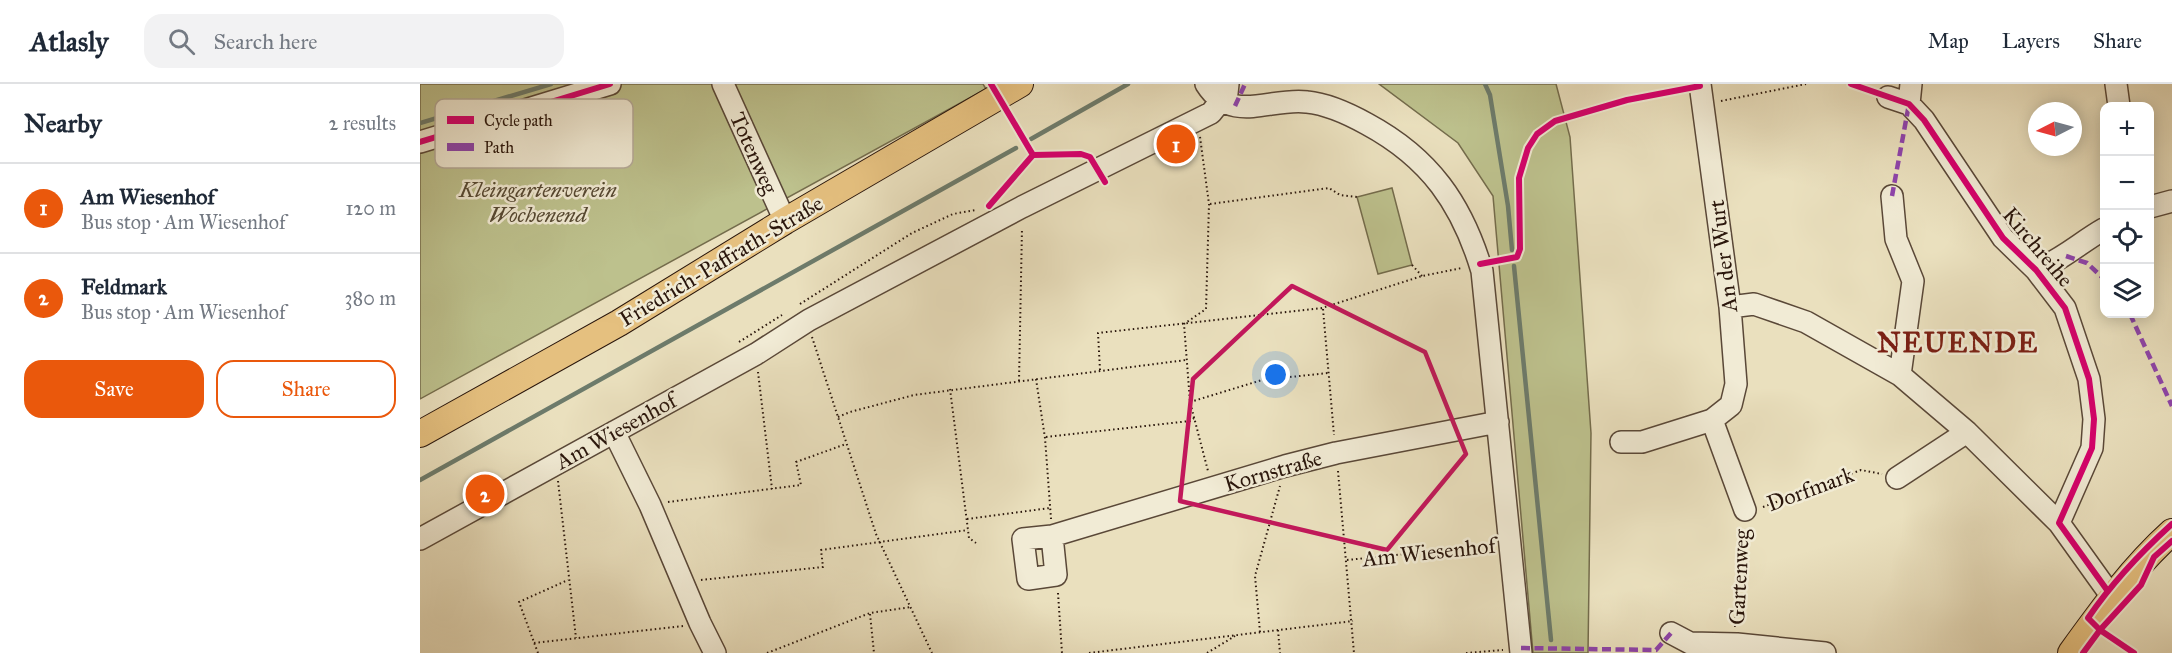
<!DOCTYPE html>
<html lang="en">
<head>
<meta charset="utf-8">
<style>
	:root { --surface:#fff; --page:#f2f2f3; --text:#1f2937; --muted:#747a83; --line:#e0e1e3; --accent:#ea580c }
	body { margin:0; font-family:"IM FELL Great Primer",serif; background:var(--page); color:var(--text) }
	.controls { position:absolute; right:18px; top:18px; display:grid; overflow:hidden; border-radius:12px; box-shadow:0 3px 15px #0003 }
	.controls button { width:54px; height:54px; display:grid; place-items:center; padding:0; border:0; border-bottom:2px solid var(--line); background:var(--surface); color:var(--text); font:30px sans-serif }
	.compass { position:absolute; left:1608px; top:18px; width:54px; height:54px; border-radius:50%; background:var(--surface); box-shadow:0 3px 15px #0003; rotate:264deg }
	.you { position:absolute; left:856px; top:291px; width:21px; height:21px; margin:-15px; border:4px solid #fff; border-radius:50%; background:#1a73e8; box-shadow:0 0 0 9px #1a73e833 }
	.badge { display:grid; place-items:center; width:39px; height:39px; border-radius:50%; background:var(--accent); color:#fff; font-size:20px; font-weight:700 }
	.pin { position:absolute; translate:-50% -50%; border:3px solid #fff; box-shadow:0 2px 6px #0006 }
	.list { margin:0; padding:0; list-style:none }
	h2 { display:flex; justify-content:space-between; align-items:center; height:78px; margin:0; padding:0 24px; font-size:26px }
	h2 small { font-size:20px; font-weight:400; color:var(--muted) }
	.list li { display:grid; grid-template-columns:39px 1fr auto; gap:18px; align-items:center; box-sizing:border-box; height:90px; padding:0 24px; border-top:2px solid var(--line) }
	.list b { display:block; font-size:22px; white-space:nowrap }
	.list p { margin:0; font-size:20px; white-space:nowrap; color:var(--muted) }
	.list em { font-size:20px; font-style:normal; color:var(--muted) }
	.actions { display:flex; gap:12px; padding:18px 24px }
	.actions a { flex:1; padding:14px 0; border:2px solid var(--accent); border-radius:18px; text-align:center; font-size:21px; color:var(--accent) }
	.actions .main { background:var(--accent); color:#fff }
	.icon { flex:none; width:33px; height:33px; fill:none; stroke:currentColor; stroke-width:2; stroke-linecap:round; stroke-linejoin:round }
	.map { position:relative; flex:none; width:1752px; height:569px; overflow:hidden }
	header { display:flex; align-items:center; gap:36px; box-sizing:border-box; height:84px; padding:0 30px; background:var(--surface); border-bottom:2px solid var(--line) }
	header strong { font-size:28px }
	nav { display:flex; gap:33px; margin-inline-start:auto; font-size:21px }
	.search { width:420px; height:54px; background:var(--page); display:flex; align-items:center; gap:15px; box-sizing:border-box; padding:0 21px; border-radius:18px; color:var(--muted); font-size:22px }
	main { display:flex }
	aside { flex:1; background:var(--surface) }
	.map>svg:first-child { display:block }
	.green { fill:#bdc18d; stroke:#746c4c; stroke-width:1.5 }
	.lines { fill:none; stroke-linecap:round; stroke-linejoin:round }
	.stream { stroke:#6d7b6b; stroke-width:4.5 }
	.minor-casing { stroke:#5a4838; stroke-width:24 }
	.major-casing { stroke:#2a160c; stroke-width:28 }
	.path { stroke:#2a160c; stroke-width:2; stroke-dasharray:1.5 3; stroke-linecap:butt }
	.minor { stroke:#f1ebd5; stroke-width:21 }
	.major { stroke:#e5c07f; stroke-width:26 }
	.quiet { stroke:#8e44ad; stroke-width:4.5; stroke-dasharray:9 4.5; stroke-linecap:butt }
	.cycleway-casing { stroke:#f1ebd5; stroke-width:10 }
	.cycleway { stroke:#d6006c; stroke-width:6 }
	.marked { fill:none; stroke:#c2185b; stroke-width:4.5; stroke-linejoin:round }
	.labels { text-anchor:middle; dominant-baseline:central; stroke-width:5; stroke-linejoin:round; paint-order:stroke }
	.street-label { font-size:22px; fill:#2a160c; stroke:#f1ebd5 }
	.park-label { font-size:22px; font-style:italic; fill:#564933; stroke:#f1ebd5 }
	.district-label { font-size:28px; font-weight:bold; letter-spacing:1.5px; fill:#7a1f14; stroke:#f1ebd5 }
	.key { fill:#f1ebd5; stroke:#b5ab99; stroke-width:1.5 }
	.key-label { font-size:16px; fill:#2a160c }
</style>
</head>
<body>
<header>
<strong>Atlasly</strong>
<div class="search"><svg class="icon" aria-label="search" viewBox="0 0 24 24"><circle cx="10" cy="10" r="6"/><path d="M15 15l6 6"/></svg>Search here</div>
<nav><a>Map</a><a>Layers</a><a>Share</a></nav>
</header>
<main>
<aside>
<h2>Nearby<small>2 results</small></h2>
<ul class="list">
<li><span class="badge">1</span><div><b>Am Wiesenhof</b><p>Bus stop · Am Wiesenhof</p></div><em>120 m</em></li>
<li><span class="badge">2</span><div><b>Feldmark</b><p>Bus stop · Am Wiesenhof</p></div><em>380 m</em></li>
</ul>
<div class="actions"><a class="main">Save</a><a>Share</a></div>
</aside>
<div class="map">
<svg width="1752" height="569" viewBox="0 0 1752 569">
	<rect width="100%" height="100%" fill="#eae0be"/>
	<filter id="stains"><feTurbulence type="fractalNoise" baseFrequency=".00333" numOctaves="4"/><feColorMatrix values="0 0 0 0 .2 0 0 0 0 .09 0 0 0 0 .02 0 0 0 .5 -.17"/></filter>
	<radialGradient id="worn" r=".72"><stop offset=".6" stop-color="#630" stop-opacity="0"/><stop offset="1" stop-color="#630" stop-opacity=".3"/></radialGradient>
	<path class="green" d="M0 0H563L566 5 0 315Z
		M959 0H1136L1150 53 1171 349 1168 569H1113L1073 112 1038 59Z
		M972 104 992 181 958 190 937 113Z"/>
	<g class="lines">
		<path class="stream" d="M1065 0 1070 11 1088 122 1092 166
			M0 39 131 0
			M611 55 708 0
			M1094 182 1131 556
			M0 396 596 64"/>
		<defs>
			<path id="minor" d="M303 0 365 137
				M786 0C812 41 850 13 887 18 908 20 929 30 947 40 1010 74 1042 120 1062 187L1101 569
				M1696 0 1699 22
				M1468 13 1489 20 1504 36 1583 154 1616 186 1645 224 1669 295 1674 335 1672 364 1639 439
				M1489 20 1491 0
				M0 58 190 0
				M1472 112 1476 155 1493 197 1480 291
				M1730 123 1752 117
				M1616 186C1642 176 1661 158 1684 145
				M1310 223 1334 220 1386 238 1480 291 1547 348 1639 439 1687 506 1693 511
				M1292 336 1325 426
				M194 348 230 421 280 539 295 569
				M1201 358H1222L1292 336 1311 321 1316 300 1310 223 1280 0
				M1477 394 1547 348
				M632 452 636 491 608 495 603 455 632 452 865 382 916 369 1078 338
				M0 455 336 270 389 236 602 123 791 29 807 9 808 0
				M1251 549 1270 559 1317 560 1405 569"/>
			<path id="major" d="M0 350 199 239 365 137 600 0
				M1651 569C1682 526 1713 483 1752 448"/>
		</defs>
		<use href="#minor" class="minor-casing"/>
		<use href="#major" class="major-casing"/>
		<path class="path" d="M1301 17 1386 0
			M780 53 789 120 786 225 764 240 770 318 788 387
			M790 120 909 104 920 111 937 113
			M992 181 1002 192
			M380 220 492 149 533 130 556 126
			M903 225 914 351
			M392 253 456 450 512 569
			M319 258 362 231
			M680 286 678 249 902 224 1002 192 1042 184
			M338 288 352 405
			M616 295 625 354 631 435
			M599 297 602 144
			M530 305 549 454 556 459
			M770 318 842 296 908 289
			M418 333 430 328 494 311 766 276
			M626 353 770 337 774 334
			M918 387 934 569
			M138 397 156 554
			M248 418 381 401 376 378 426 360
			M1343 423 1441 386 1462 390
			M547 435 630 424
			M927 476 1074 461
			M281 496 403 483 401 466 548 446
			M638 509 642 569
			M450 530 454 569
			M1315 543 1321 444
			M858 546 860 569
			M840 548 835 492 860 402
			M114 559 263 542
			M118 569 99 518 148 496
			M347 569 450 529 491 523
			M669 569 933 537
			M787 569 815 552
			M1046 569 1083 566"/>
		<use href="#minor" class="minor"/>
		<use href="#major" class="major"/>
		<path class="quiet" d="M815 22 825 0
			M1472 112 1489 20
			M1646 172 1667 179 1684 195
			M1710 230 1752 322
			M1101 564 1236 566 1251 549"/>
		<defs>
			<path id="cycleway" d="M571 0 613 71
				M1431 0 1489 20 1504 36 1583 154 1616 186 1645 224 1669 295 1674 335 1672 364 1639 439 1687 506
				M0 58 190 0
				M569 122 613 71 661 70 670 73 685 98
				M1060 180 1097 173 1100 165 1099 94 1108 64 1117 50 1135 37 1207 16 1280 2
				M1663 569 1680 546 1721 501 1734 473 1752 457
				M1714 569 1680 546 1668 534C1692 499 1720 469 1752 440"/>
		</defs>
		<use href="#cycleway" class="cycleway-casing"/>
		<use href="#cycleway" class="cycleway"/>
	</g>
	<path class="marked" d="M872 202 1005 268 1046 370 967 466 760 417 773 295Z"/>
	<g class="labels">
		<g class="street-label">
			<text transform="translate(334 69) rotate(66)">Totenweg</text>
			<text transform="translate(1618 163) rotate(50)">Kirchreihe</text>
			<text transform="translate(1303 172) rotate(-97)">An der Wurt</text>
			<text transform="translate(301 177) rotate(-31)">Friedrich-Paffrath-Straße</text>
			<text transform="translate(196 347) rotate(-29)">Am Wiesenhof</text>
			<text transform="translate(853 387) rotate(-16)">Kornstraße</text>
			<text transform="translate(1390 405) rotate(-20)">Dorfmark</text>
			<text transform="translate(1009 468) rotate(-6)">Am Wiesenhof</text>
			<text transform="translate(1319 493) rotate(-87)">Gartenweg</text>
		</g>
		<g class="park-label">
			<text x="118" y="105">Kleingartenverein<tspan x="118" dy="25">Wochenend</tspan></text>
		</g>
		<g class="district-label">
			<text x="1538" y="258">NEUENDE</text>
		</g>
	</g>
	<rect x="15" y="15" width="198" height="69" rx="9" class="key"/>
	<rect x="27" y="32" width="27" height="8" fill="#d6006c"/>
	<rect x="27" y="59" width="27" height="8" fill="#8e44ad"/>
	<g class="key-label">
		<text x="64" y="42">Cycle path</text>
		<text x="64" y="69">Path</text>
	</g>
	<rect width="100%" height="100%" filter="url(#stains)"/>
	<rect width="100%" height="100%" fill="url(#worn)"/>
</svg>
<div class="controls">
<button>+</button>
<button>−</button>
<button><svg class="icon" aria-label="locate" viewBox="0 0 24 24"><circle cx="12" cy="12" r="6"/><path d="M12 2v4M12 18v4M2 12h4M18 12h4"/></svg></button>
<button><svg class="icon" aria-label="layers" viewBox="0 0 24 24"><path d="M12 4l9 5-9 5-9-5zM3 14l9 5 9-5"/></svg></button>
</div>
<svg class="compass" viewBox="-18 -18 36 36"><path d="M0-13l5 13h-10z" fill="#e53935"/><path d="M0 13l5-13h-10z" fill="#747a83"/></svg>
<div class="you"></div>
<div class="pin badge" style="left:756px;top:60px">1</div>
<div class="pin badge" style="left:65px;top:410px">2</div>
</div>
</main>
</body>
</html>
